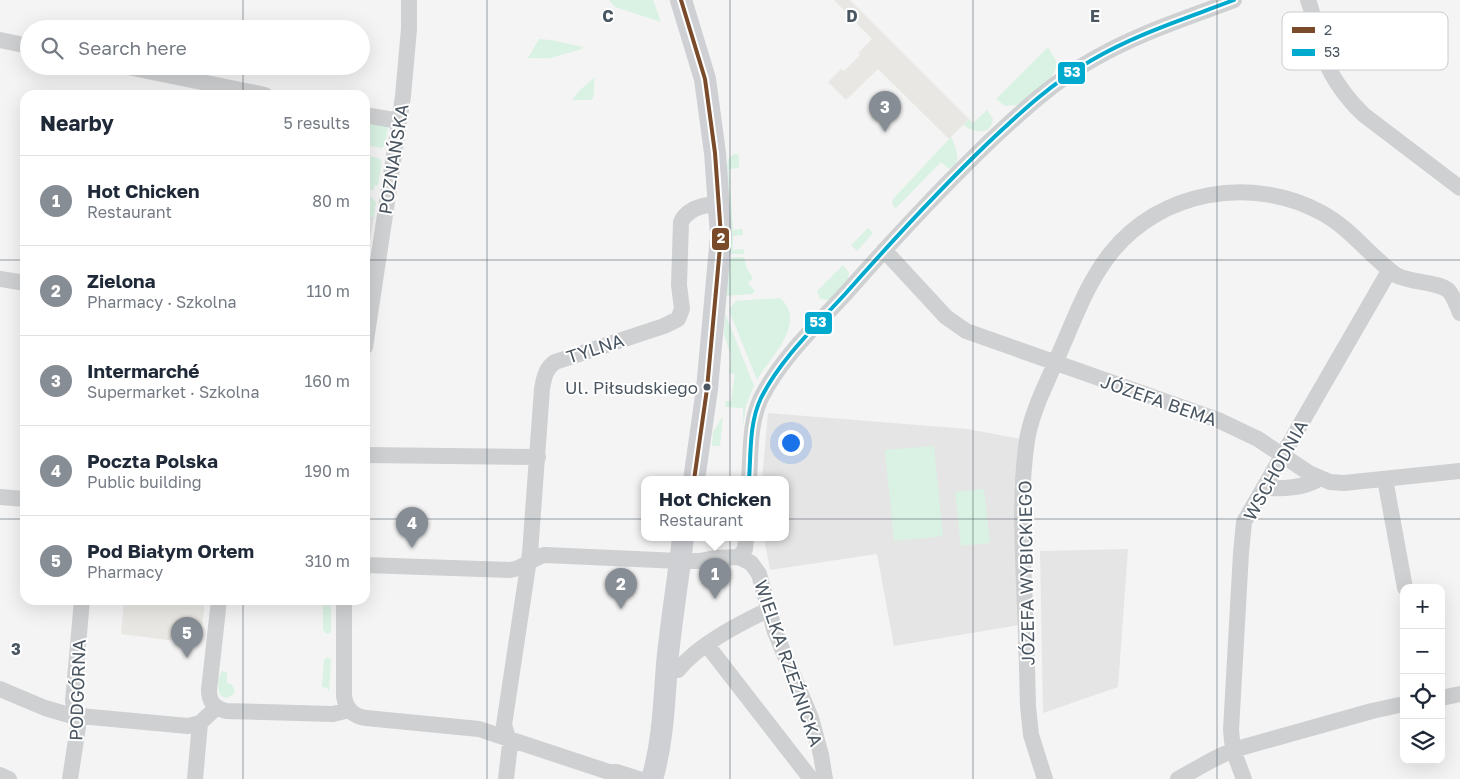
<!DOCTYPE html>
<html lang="en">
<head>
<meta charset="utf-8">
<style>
	:root { --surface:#fff; --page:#f2f2f3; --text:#1f2937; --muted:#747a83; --line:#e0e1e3; --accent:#868d94 }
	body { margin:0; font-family:"Golos Text",sans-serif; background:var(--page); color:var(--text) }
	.controls { position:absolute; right:15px; bottom:15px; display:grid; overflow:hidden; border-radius:10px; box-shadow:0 5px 20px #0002 }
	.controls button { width:45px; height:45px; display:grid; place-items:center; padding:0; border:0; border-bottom:1px solid var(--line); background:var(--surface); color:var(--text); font:25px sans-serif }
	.you { position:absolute; left:790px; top:442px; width:18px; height:18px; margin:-12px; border:4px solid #fff; border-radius:50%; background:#1a73e8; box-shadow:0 0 0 8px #1a73e833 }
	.badge { display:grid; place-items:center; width:32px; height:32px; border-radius:50%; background:var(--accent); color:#fff; font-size:16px; font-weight:700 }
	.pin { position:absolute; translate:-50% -41px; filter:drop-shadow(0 1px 2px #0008) }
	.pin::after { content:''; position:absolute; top:26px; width:18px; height:15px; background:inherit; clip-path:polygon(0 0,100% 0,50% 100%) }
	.popup { position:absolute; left:641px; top:476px; width:148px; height:65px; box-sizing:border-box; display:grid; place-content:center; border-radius:10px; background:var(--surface); filter:drop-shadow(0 1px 4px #0005); font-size:16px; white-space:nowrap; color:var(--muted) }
	.popup b { font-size:19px; color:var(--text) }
	.popup::after { content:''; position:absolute; left:50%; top:100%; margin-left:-10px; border:10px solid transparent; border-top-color:var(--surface) }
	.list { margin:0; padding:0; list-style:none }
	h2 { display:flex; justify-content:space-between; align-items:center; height:65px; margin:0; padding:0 20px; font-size:21px }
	h2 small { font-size:16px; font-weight:400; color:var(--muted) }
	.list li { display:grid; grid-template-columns:32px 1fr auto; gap:15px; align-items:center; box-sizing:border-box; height:90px; padding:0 20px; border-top:1px solid var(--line) }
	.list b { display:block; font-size:19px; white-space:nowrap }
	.list p { margin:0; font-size:16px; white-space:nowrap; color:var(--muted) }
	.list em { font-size:16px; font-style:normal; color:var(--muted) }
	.icon { flex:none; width:28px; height:28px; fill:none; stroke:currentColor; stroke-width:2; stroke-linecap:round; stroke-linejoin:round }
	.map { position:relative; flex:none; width:1460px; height:779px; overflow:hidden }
	.search { position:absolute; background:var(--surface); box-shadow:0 5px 20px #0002; left:20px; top:20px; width:350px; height:55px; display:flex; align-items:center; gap:12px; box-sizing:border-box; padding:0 18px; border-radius:28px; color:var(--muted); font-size:19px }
	.panel { position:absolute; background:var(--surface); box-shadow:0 5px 20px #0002; left:20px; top:90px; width:350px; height:515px; border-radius:15px }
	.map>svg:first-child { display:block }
	.commercial { fill:#e8e7e3 }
	.education { fill:#e6e5e6 }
	.green { fill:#d9f2e3 }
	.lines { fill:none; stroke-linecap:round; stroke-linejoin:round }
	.street { stroke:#ced0d2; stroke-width:16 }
	.secondary { stroke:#ced0d4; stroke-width:22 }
	.bus-1-casing { stroke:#fff; stroke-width:8 }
	.bus-2-casing { stroke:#fff; stroke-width:8 }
	.bus-1 { stroke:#7a4b2a; stroke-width:4 }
	.bus-2 { stroke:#00a9ce; stroke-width:4 }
	.grid { fill:none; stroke:#4a5661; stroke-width:1; stroke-opacity:0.55 }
	.bus-dot { fill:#4a5661; stroke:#fff; stroke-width:2 }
	.labels { text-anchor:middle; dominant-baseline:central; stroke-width:4; stroke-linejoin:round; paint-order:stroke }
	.bus-label { font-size:17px; fill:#4a5661; stroke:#fff; text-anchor:end }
	.street-label { font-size:18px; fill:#4a5661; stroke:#fff }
	.key { fill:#fff; stroke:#c9ccd0; stroke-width:1 }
	.key-label { font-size:14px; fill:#4a5661 }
	.grid-label { font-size:16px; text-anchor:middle; font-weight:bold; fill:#4a5661; stroke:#fff; stroke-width:4; stroke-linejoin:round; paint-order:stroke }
	.line-badge { stroke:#fff; stroke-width:2 }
	.badge-label { font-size:14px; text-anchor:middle; font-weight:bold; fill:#fff }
</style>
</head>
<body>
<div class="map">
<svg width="1460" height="779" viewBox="0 0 1460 779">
	<rect width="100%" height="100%" fill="#f4f4f4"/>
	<path class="commercial" d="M834 0H850L969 119 949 139 878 69 846 100 828 82 841 69 844 71 860 55 858 53 872 39Z
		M124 600H205L200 644 121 634Z"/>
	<path class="education" d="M365 216 374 217 365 274Z
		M768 413 968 429 1021 439 1019 625 894 646 877 554 770 570 764 538H785V480H762Z
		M1128 549 1118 687 1043 713 1040 551Z"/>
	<path class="green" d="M609 0H653L661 22 615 7Z
		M539 39 551 40 583 47 582 49 550 58H528Z
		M1048 47 1056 61V68L1051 78 1019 105 1005 106 996 99Z
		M595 77 593 98 590 100H572L579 91Z
		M987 110 993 119C991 136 974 133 963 125L969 119 973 123Z
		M365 122 388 126 385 145 381 148 365 145Z
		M951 137C956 148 963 163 949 169L941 162 896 208 893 206 892 200Z
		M734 154H737L739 157V168L729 169 733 230 742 229 743 235 733 236V250L744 249V254H725L730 216 727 165 729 158Z
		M365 155 379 158 382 162 378 185 374 186V190L365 189Z
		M365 197 373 198V200L376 202 374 217 365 216Z
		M868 228 873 233 857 251 851 245Z
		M733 257H744L747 269 753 278 748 283 755 291 752 294 726 296 730 259Z
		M843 265 849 273 847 283 829 300 820 299 817 291Z
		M780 298C808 323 770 357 757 380L729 310 736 301Z
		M725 313 754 386 746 405 743 427V408L725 407 726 401H731L735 374 729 373 731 356 724 334Z
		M723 416 720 446H712L713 432Z
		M934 446 943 536 894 541 885 450Z
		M984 489 990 543 961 546 955 492Z
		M323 600H331V630L330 633 327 634 323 630Z
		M327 657 331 660 329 692 327 688 322 687 324 660Z
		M222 671 227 672V683C233 684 235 688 234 694L227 698 221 696C217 690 217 677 222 671Z"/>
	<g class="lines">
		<path class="street" d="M1308 0C1314 15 1316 31 1320 46 1327 72 1345 97 1364 115L1460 188
			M0 40 29 46
			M123 66 265 95
			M365 115 399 121
			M884 250 946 317 966 331 1218 420 1258 439 1309 473 1330 482 1344 483 1460 471
			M0 279 25 283
			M365 347 403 96 409 29V0
			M365 455 538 457
			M1385 479 1405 588
			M749 480C751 454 749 423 761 398 781 358 816 326 846 293 892 241 939 190 989 142 1021 112 1053 82 1092 60 1136 34 1187 18 1234 0
			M1265 486C1275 491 1310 487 1319 478
			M0 497 25 499
			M739 557 745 549 746 538
			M365 565 510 570C524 569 532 557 545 555L680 561H700L717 558 739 557 751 563 759 574 775 632 811 718 821 755 825 779
			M219 600 209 690C209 702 214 708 226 711L333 714 349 710
			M344 600V696C346 709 353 716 366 718L479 729 609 772H617L639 779
			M707 645 811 779
			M678 670C699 644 739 624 768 610
			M0 689 45 708 69 715 188 726 200 723 216 708
			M1441 698 1460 694
			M0 775 9 779
			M70 779 78 727 73 701 82 600
			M195 779 200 723
			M506 779 510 744 504 725 530 553 542 389C544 377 546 368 555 362L664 326 678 319 682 309 679 285 681 222C686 211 696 207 708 205
			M1045 779 1031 735 1028 706C1027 665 1026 625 1024 585 1022 536 1020 488 1027 440 1032 410 1048 381 1059 354 1075 318 1086 285 1110 254 1160 190 1252 175 1322 213 1350 228 1370 256 1396 275 1410 283 1438 281 1449 291 1454 297 1457 306 1460 313
			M1178 779 1212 760 1233 750 1372 711 1404 704
			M1244 779 1233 750 1231 730 1241 553 1244 522 1385 278 1391 271"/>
		<path class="secondary" d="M681 0 705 79 715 153 721 236 707 389 694 480
			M652 779C663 742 664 703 667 664 671 622 678 580 683 538"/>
		<defs>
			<path id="bus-1" d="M681 0 705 79 715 153 721 236 707 389 694 480"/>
			<path id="bus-2" d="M749 480C751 454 749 423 761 398 781 358 816 326 846 293 892 241 939 190 989 142 1021 112 1053 82 1092 60 1136 34 1187 18 1234 0"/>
		</defs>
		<use href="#bus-1" class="bus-1-casing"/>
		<use href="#bus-2" class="bus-2-casing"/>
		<use href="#bus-1" class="bus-1"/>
		<use href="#bus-2" class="bus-2"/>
	</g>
	<path class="grid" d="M243 0V29M487 0V779M730 0V779M973 0V779M1217 0V779M243 66V95M0 260H25M365 260H1460M0 519H25M365 519H1460M243 600V779"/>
	<circle class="bus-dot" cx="707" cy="387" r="4.5"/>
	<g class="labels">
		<g class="bus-label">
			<text x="698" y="387">Ul. Piłsudskiego</text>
		</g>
		<g class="street-label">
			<text transform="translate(393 159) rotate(-81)">POZNAŃSKA</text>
			<text transform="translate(595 348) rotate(-18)">TYLNA</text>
			<text transform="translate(1159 400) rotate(19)">JÓZEFA BEMA</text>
			<text transform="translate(1275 470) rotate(-61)">WSCHODNIA</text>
			<text transform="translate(1026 573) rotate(-91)">JÓZEFA WYBICKIEGO</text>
			<text transform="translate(789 663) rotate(71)">WIELKA RZEŹNICKA</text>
			<text transform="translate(77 690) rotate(-88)">PODGÓRNA</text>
		</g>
	</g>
	<rect x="1282" y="12" width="166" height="58" rx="8" class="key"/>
	<rect x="1292" y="27" width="23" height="6" fill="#7a4b2a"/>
	<rect x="1292" y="49" width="23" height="7" fill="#00a9ce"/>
	<g class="key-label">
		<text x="1324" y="35">2</text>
		<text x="1324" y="57">53</text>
	</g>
	<g class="grid-label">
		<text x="608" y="22">C</text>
		<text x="852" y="22">D</text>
		<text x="1095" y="22">E</text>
		<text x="16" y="655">3</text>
	</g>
	<g class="line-badge">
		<rect x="1057" y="61" width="29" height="24" rx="5" fill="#00a9ce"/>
		<rect x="711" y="227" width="19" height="24" rx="5" fill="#7a4b2a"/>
		<rect x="804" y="311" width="29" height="24" rx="5" fill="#00a9ce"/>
	</g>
	<g class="badge-label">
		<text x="1072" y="77">53</text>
		<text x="721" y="243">2</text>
		<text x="818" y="327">53</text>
	</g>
</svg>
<div class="controls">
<button>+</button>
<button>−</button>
<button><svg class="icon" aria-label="locate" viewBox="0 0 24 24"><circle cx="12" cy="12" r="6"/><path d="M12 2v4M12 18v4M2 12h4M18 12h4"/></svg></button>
<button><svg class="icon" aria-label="layers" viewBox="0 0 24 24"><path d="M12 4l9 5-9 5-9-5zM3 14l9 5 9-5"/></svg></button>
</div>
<div class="you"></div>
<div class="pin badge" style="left:715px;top:599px">1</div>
<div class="popup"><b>Hot Chicken</b>Restaurant</div>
<div class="pin badge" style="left:621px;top:609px">2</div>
<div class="pin badge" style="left:885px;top:132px">3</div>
<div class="pin badge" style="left:412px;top:548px">4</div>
<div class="pin badge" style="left:187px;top:658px">5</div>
<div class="search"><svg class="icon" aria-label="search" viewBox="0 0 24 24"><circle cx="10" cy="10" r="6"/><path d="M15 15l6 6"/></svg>Search here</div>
<section class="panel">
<h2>Nearby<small>5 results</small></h2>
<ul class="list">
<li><span class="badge">1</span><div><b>Hot Chicken</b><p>Restaurant</p></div><em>80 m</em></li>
<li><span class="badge">2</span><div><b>Zielona</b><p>Pharmacy · Szkolna</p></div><em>110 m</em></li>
<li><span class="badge">3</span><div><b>Intermarché</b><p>Supermarket · Szkolna</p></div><em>160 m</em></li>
<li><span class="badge">4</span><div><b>Poczta Polska</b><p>Public building</p></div><em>190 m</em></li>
<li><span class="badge">5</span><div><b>Pod Białym Orłem</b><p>Pharmacy</p></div><em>310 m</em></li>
</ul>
</section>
</div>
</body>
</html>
